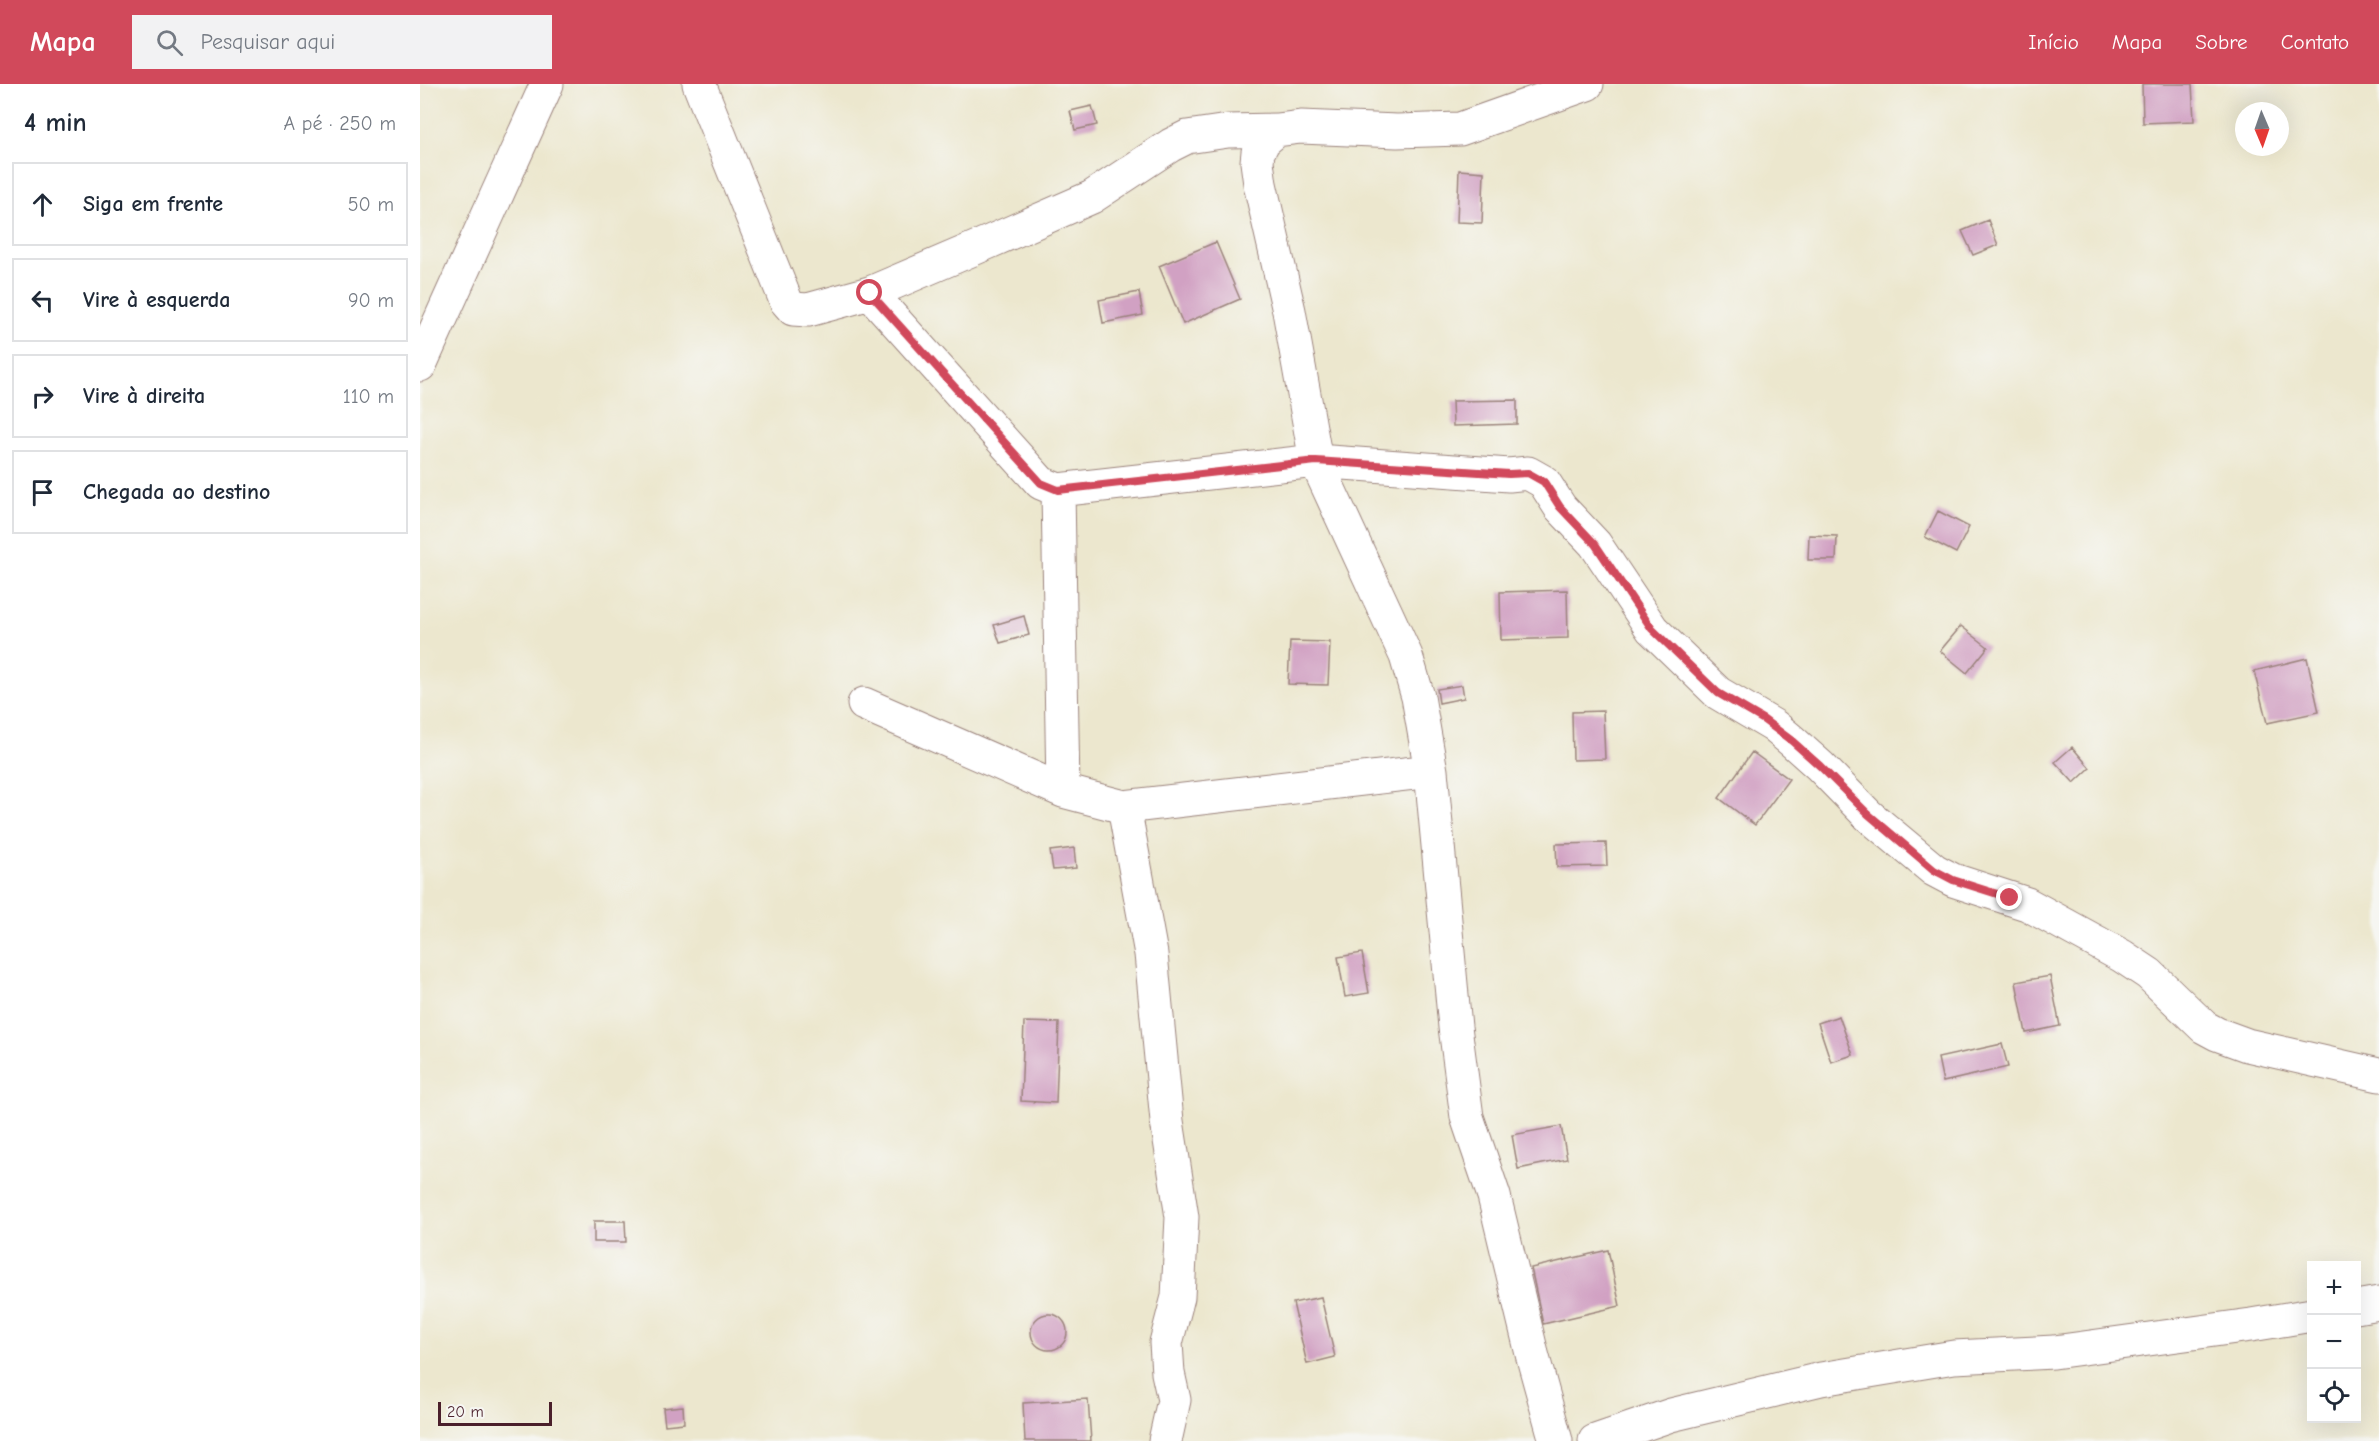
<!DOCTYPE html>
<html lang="pt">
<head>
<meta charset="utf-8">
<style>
	:root { --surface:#fff; --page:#f2f2f3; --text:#1f2937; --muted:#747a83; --line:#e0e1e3; --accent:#d1495b }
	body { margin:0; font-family:"Comic Neue",sans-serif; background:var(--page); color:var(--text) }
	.controls { position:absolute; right:18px; bottom:18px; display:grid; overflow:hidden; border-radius:0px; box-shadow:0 6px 24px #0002 }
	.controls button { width:54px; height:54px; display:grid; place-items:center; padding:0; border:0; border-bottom:2px solid var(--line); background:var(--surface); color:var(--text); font:30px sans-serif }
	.compass { position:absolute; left:1815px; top:18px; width:54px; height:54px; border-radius:50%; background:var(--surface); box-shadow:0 6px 24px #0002; rotate:178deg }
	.scale { position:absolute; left:18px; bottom:15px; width:114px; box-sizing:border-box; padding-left:6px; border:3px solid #4a1f2b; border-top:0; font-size:16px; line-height:21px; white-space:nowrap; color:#4a1f2b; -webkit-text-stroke:4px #f6f6f2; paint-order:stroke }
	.stop { position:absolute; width:18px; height:18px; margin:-14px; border:4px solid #d1495b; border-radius:50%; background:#fff }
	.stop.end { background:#d1495b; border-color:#fff; box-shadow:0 2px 6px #0008 }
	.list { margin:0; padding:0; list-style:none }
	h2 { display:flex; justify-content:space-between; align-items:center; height:78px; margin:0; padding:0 24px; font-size:26px }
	h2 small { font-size:20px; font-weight:400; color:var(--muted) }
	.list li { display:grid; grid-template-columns:39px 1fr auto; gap:18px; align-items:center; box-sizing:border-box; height:84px; margin:0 12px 12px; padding:0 12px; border:2px solid var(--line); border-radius:0px }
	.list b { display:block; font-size:22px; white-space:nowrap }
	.list em { font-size:20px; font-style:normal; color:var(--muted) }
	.icon { flex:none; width:33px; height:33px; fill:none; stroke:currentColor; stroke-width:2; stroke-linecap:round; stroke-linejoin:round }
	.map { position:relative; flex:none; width:1959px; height:1357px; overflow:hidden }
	header { display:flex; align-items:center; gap:36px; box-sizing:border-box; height:84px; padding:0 30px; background:var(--accent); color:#fff }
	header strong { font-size:28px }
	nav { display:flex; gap:33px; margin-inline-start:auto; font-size:21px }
	.search { width:420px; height:54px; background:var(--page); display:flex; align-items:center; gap:15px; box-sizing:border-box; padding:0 21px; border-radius:0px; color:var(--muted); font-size:22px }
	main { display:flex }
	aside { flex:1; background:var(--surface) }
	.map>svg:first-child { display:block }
	.building { fill:#d1a1c3 }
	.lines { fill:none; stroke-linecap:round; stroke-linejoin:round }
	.street-casing { stroke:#9b837c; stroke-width:35 }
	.street { stroke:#fff; stroke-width:33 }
	.route { stroke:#d1495b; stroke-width:8 }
</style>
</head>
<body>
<header>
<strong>Mapa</strong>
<div class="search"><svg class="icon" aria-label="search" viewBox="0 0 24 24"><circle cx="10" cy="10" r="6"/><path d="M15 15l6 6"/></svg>Pesquisar aqui</div>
<nav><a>Início</a><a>Mapa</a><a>Sobre</a><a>Contato</a></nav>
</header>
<main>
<aside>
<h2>4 min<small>A pé · 250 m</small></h2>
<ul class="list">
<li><svg class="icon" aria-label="ahead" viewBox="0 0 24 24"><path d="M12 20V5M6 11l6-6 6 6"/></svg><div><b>Siga em frente</b></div><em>50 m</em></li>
<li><svg class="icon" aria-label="left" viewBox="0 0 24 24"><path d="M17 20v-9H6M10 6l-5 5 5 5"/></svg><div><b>Vire à esquerda</b></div><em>90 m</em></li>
<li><svg class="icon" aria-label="right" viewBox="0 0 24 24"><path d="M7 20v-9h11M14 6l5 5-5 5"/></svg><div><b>Vire à direita</b></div><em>110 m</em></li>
<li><svg class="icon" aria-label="arrive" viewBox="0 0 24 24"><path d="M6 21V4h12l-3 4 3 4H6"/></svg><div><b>Chegada ao destino</b></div></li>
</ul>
</aside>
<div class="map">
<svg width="1959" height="1357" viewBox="0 0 1959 1357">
	<rect width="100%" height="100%" fill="#f6f6f2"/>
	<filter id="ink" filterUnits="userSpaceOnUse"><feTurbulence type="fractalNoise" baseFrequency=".0167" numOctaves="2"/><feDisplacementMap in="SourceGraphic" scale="12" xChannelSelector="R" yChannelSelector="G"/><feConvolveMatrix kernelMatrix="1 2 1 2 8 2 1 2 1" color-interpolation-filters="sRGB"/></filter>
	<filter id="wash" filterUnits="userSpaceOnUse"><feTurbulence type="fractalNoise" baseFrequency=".008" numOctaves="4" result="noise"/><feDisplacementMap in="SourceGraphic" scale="24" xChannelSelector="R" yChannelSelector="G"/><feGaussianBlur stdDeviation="1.35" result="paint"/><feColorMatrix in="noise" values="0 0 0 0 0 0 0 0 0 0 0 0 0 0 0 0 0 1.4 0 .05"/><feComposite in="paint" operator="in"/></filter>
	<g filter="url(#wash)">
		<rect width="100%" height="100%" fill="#ece7ce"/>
		<g id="blocks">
			<path class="building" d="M1722 0H1772L1774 37 1723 39Z
				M672 22 677 41 655 46 650 27Z
				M1039 86 1064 88 1062 139 1037 138Z
				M1568 136 1578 161 1553 171 1542 147Z
				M796 158 820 215 763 240 739 182Z
				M719 208 723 231 683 239 679 216Z
				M1097 316V340L1033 342 1032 317Z
				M1518 427 1549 443 1536 469 1505 453Z
				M1389 451 1417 452 1416 476H1388Z
				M1147 506 1148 554 1081 556 1080 508Z
				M604 532 609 551 580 559 574 541Z
				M1541 542 1568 563 1547 589 1520 567Z
				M870 557 910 558 908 601 868 600Z
				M1887 574 1899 628 1847 639 1834 587Z
				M1042 601 1044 614 1019 619 1017 605Z
				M1183 627 1185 675 1153 676 1152 628Z
				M1652 663 1670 684 1654 699 1635 678Z
				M1332 668 1369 695 1335 741 1299 714Z
				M1186 759 1187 782 1137 783 1136 760Z
				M654 764 656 784 633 786 630 767Z
				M942 869 949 909 925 913 918 873Z
				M1630 892 1640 942 1606 949 1596 898Z
				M1419 932 1433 971 1411 978 1398 939Z
				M604 938 639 939 636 1019 601 1017Z
				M1582 960 1588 983 1523 998 1518 974Z
				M1141 1042 1147 1075 1098 1085 1092 1051Z
				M174 1137H205L206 1158H174Z
				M1188 1166 1200 1222 1123 1240 1111 1184Z
				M901 1213 915 1273 887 1280 873 1219Z
				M611 1248a18 18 0 1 1 36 0a18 18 0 1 1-36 0Z
				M668 1315 671 1357H605L603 1319Z
				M263 1322 264 1339 245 1341 243 1324Z"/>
		</g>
	</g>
	<g filter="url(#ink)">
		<use href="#blocks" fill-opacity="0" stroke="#9b837c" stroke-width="1.5"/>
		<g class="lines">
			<defs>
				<path id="street" d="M279 0 366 217 373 225 388 226 450 209 567 159 672 113 751 61 767 53 808 47 857 46
					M450 209 621 399 638 406 896 377 1089 391 1108 389 1124 398 1140 423 1175 460 1232 545 1298 609 1354 642 1372 657 1400 682 1448 731 1514 786 1533 796 1607 820 1702 872 1729 890 1784 943 1797 950 1827 961 1959 991
					M0 281 127 0
					M638 406 643 707
					M444 620 643 707 704 723 1011 687
					M704 723 731 870 747 1037 762 1133 758 1213 746 1259 748 1289 754 1316 745 1357
					M1936 1223 1959 1219
					M1136 1357 1112 1270 1074 1112 1047 1033 1035 943 1011 687 998 613 986 572 896 377 869 227 840 100 837 78 838 68 844 57 857 46 881 43 977 47 1040 45 1167 0
					M1175 1357 1251 1331 1401 1295 1534 1273 1634 1268 1831 1241 1892 1231"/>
			</defs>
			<use href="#street" class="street-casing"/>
			<use href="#street" class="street"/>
		</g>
	</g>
	<g class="lines" filter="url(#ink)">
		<path class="route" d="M450 209 621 399 638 406 896 377 1089 390 1108 389 1124 398 1140 423 1175 460 1232 545 1298 609 1344 636 1372 657 1400 682 1448 730 1514 786 1533 796 1590 814"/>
	</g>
</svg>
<div class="controls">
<button>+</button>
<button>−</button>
<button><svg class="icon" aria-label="locate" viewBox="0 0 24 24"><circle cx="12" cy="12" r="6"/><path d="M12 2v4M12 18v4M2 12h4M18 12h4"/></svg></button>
</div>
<svg class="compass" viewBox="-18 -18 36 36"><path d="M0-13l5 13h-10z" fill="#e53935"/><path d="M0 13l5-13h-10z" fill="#747a83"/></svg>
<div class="scale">20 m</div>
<div class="stop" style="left:450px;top:209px"></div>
<div class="stop end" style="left:1590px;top:814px"></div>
</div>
</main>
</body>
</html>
